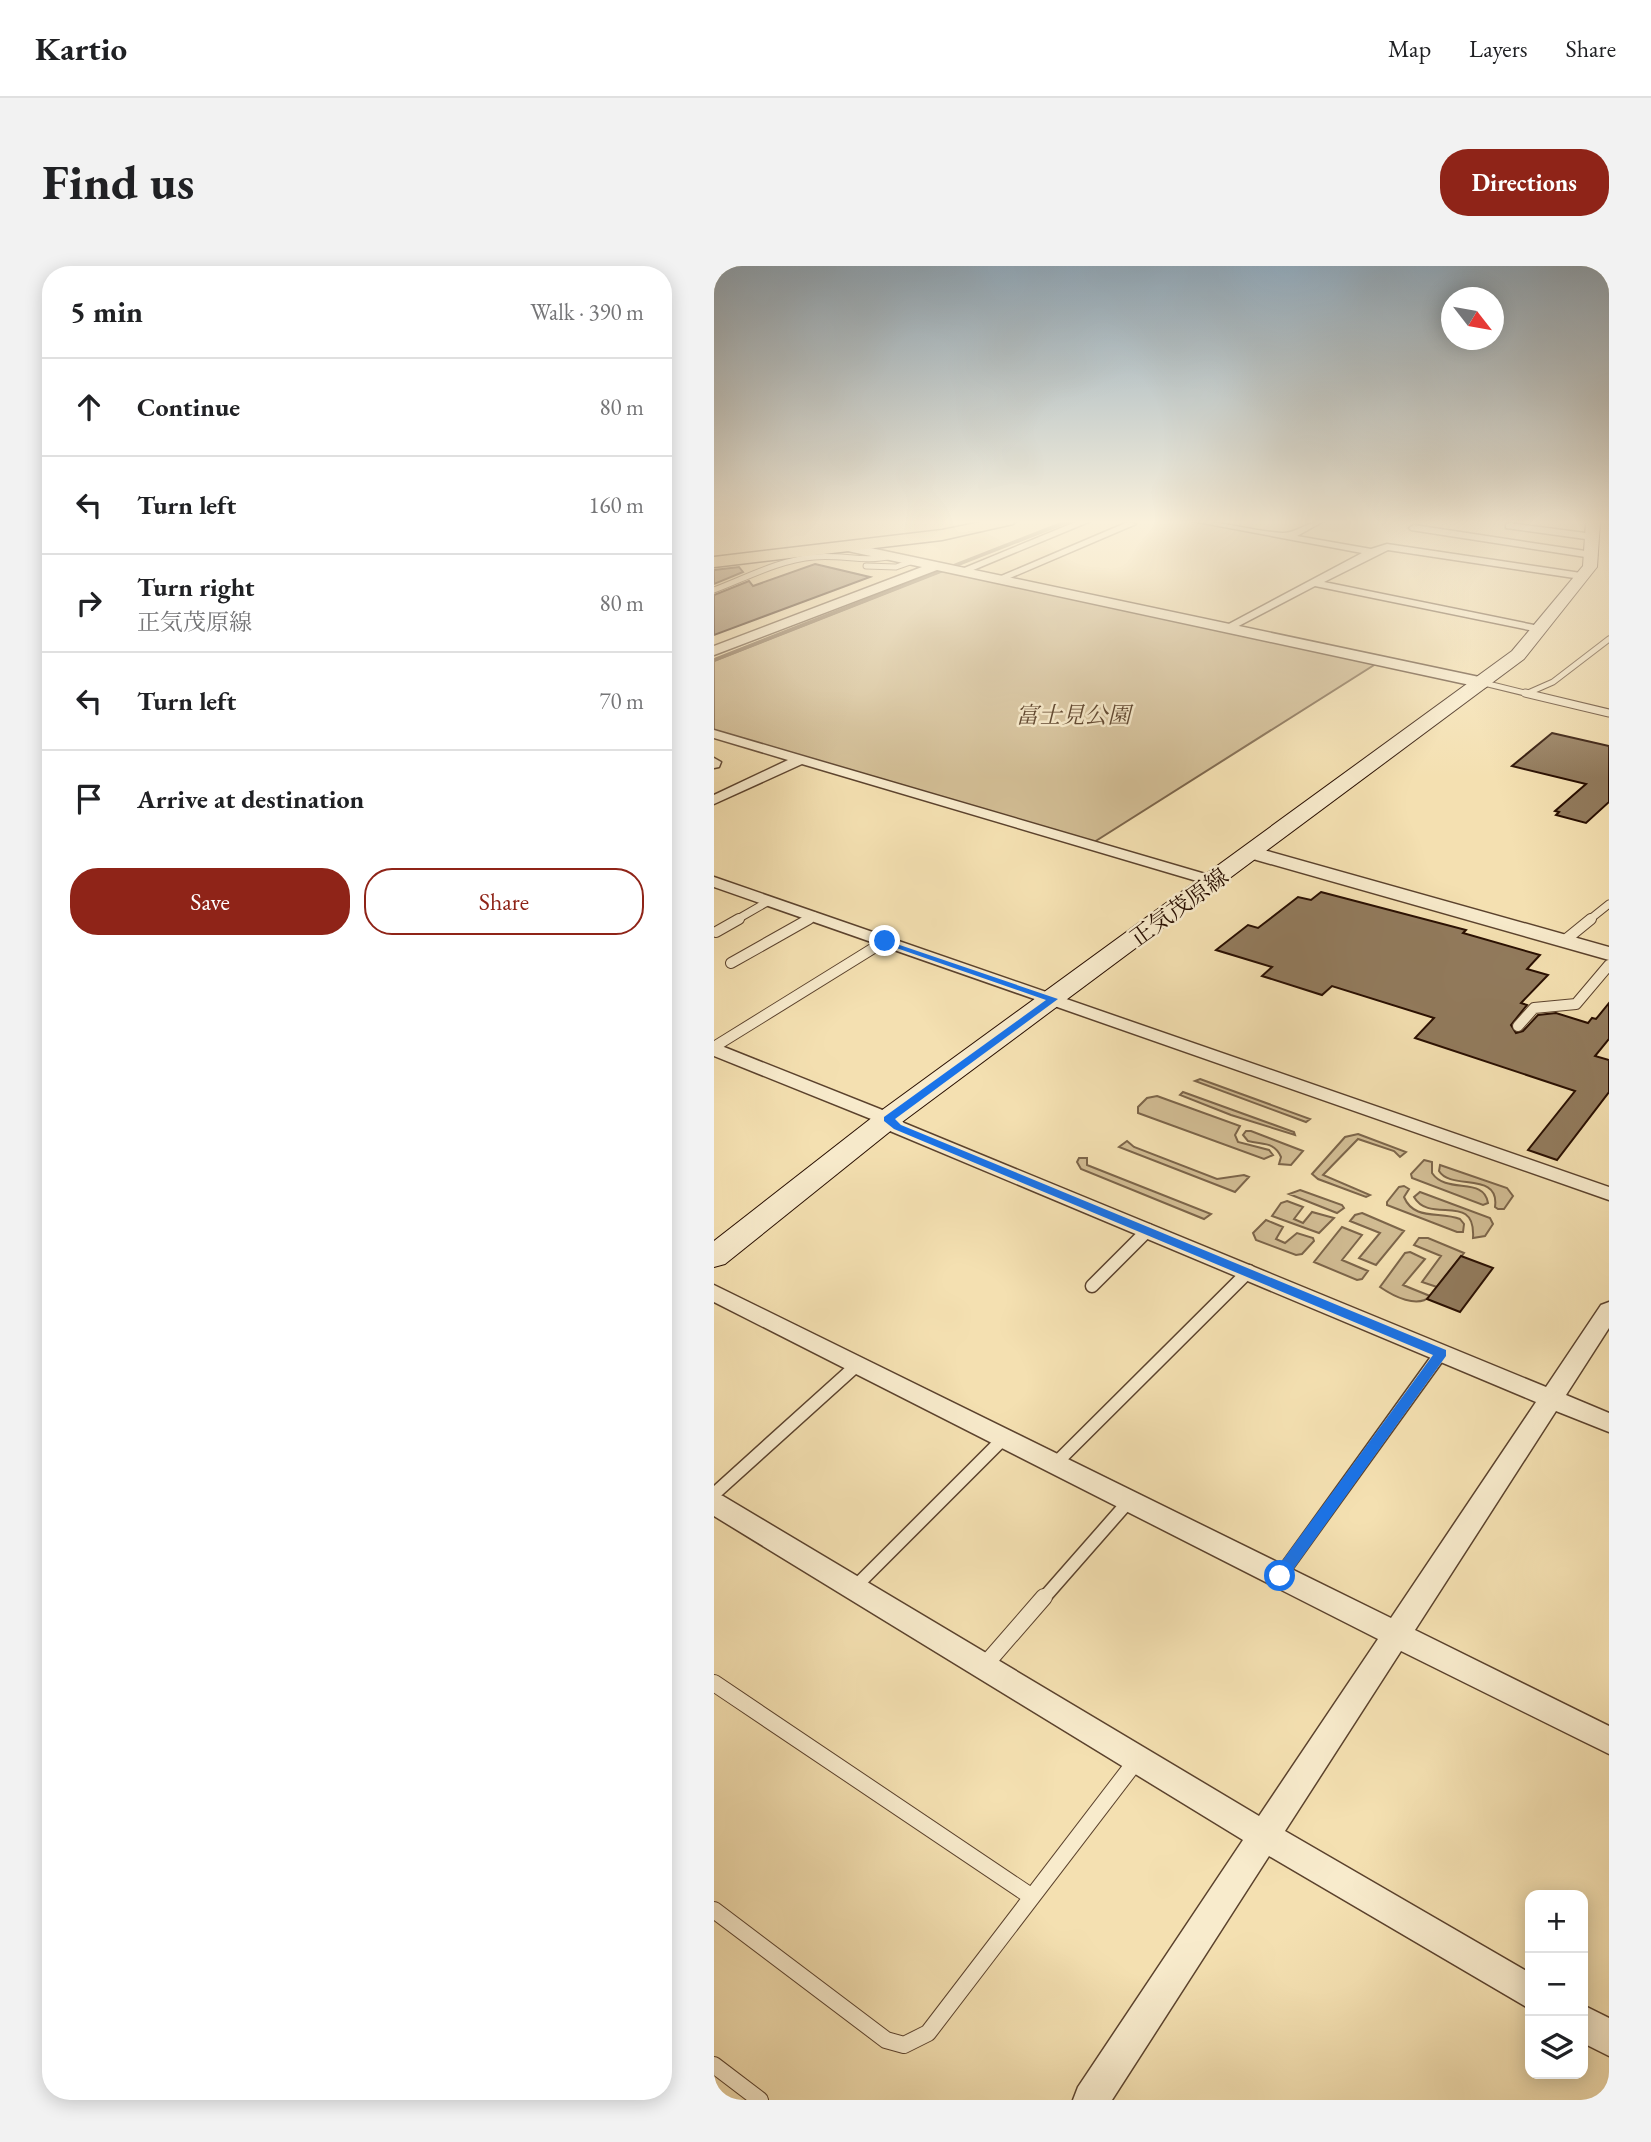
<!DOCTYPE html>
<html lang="en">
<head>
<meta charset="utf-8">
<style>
	:root { --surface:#fff; --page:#f2f2f2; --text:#202124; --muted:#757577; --line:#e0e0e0; --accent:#8f2418 }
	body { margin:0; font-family:"EB Garamond","Noto Serif JP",serif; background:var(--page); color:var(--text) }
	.controls { position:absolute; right:21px; bottom:21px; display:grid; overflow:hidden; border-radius:14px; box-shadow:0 4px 18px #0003 }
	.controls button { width:63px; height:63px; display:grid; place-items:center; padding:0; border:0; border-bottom:2px solid var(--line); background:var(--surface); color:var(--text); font:35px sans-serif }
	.compass { position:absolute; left:727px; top:21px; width:63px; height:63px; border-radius:50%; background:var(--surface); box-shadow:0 4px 18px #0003; rotate:121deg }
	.stop { position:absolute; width:21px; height:21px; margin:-16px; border:5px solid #1a73e8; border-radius:50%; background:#fff }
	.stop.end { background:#1a73e8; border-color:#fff; box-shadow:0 2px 7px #0008 }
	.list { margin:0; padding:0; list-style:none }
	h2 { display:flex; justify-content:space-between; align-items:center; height:91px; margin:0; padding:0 28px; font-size:30px }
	h2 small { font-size:23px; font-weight:400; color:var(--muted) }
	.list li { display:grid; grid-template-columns:46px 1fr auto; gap:21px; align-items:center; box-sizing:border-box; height:98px; padding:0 28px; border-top:2px solid var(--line) }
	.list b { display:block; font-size:26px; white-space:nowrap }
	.list p { margin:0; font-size:23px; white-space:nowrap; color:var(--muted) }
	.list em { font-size:23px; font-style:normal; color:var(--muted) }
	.actions { display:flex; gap:14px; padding:21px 28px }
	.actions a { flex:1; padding:16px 0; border:2px solid var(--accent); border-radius:28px; text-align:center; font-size:24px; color:var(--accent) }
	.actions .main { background:var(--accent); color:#fff }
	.icon { flex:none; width:38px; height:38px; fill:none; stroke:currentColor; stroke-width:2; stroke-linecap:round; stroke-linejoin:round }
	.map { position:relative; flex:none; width:895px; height:1834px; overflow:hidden; border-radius:28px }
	header { display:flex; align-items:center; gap:42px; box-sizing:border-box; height:98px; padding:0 35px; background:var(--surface); border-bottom:2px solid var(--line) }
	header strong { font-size:33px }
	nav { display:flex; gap:38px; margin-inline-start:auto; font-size:24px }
	.intro { display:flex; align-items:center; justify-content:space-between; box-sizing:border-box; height:168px; padding:0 42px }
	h1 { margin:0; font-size:49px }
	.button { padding:18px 32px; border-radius:28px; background:var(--accent); color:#fff; font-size:24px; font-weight:700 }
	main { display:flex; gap:42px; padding:0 42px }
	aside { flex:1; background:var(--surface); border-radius:28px; box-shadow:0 4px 18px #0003 }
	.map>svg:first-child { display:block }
	.green { fill:#d1bc93; stroke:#7c654a; stroke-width:2 }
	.water { fill:#af9975; stroke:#796147; stroke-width:2 }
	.building { fill:#927b5d; stroke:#280e01; stroke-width:2 }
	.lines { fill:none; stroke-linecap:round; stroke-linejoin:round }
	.service-far4-casing { stroke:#5b422d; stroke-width:7 }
	.service-far3-casing { stroke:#5b422d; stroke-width:9 }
	.service-far2-casing { stroke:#5b422d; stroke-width:12 }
	.service-far1-casing { stroke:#5b422d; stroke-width:15 }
	.service-casing { stroke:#5b422d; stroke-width:18 }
	.minor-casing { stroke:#5b422d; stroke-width:3 }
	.tertiary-casing { stroke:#5b422d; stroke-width:3 }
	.secondary-casing { stroke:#280e01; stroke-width:2 }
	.primary-casing { stroke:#280e01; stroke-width:3 }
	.service-far4 { stroke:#f8ebcc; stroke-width:5 }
	.service-far3 { stroke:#f8ebcc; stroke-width:7 }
	.service-far2 { stroke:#f8ebcc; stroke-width:10 }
	.service-far1 { stroke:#f8ebcc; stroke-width:12 }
	.service { stroke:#f8ebcc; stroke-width:16 }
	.minor { fill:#f8ebcc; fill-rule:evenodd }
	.tertiary { fill:#f8ebcc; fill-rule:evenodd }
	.secondary { fill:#f8ebcc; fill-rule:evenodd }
	.primary { fill:#f4e0b1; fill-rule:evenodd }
	.route { fill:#1a73e8 }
	.labels { text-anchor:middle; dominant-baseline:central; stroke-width:5; stroke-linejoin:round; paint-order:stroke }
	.far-park-label { font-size:23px; font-style:italic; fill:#634b34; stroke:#f8ebcc }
	.far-street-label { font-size:23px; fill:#280e01; stroke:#f8ebcc }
</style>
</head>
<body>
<header>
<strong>Kartio</strong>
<nav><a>Map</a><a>Layers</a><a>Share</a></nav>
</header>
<div class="intro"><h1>Find us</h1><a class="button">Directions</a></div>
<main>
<aside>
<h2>5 min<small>Walk · 390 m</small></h2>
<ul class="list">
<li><svg class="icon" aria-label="ahead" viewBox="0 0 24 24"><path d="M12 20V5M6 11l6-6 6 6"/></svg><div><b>Continue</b></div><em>80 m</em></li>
<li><svg class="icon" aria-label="left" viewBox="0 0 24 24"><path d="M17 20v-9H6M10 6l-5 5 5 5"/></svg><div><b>Turn left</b></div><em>160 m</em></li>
<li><svg class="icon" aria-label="right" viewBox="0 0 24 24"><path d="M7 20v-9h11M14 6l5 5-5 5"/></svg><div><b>Turn right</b><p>正気茂原線</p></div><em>80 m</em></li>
<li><svg class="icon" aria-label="left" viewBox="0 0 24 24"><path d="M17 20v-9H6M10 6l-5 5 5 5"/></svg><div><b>Turn left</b></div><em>70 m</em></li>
<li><svg class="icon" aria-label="arrive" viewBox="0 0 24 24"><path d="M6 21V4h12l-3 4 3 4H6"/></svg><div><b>Arrive at destination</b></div></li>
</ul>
<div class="actions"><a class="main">Save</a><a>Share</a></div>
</aside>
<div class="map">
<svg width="895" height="1834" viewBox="0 0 895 1834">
	<rect width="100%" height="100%" fill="#f4e0b1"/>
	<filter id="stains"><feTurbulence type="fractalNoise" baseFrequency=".00286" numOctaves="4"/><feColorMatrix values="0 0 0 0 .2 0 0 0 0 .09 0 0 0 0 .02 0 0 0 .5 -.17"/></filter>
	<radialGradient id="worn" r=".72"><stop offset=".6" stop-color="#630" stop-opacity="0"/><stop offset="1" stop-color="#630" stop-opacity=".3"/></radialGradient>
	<path class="green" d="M235 302 668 394 377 578 0 467V395Z
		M486 813 596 853 592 856 481 815Z
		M469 826 580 866 581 869 517 849 466 829Z
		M443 830 526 860 521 869 524 876 555 884 559 889 550 893 424 847V841L433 832Z
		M532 865H537L589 885 577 899 565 898 567 891C560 875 548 879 534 875L529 869Z
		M644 868 692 886 686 891 680 885 644 873 609 909 656 929 652 931 604 913 598 908 631 871Z
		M413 875 420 881 503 913 530 909 535 911 521 926 405 881Z
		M365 892H373V899L497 948 490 953 367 903 363 896Z
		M710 894 718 896V907C733 929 770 910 774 937L769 939 698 912 697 908Z
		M726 899 793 922 799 930 790 943H784L781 941C786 905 737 925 725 905Z
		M690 920 695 923 690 931C700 955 726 945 746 953L750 958 749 966H743L673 939V936L685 921Z
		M586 924 628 939 630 942 623 947 575 928Z
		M706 926 776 952 779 958 771 970 759 972C762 925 716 959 700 931Z
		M573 935 589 941 580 953 589 957 598 946 620 952 605 967 558 950 567 937Z
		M648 947 690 965 662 999 645 992 666 967 636 955 641 949Z
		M552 954 569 961 562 973 571 977 583 967 599 972 600 975 588 988 582 989 542 974 539 967Z
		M628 961 648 969 628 994 654 1005 648 1013 643 1014 600 996Z
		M705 972H714L750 987 723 1021 708 1016 727 990 700 979Z
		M696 986 711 993 689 1019 716 1030C704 1043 679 1030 666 1021L691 987Z"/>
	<path class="water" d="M352 255H357L0 395V393Z"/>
	<path class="building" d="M101 298 156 311 0 369V329L35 315 39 320Z
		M25 301 29 306 0 318V304Z
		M838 467 895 480V536L872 557 842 549 845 546 841 545 872 518 798 500Z
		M607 626 752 664 749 667 826 689 813 703 834 709 807 737 813 739 797 759 802 767 809 765 824 749 842 747 874 757 878 752 882 753 895 737V773L881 790 895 794V826L843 894 814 884 861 825 701 772 720 752 618 720 608 729 548 710 558 701 502 684 534 659 544 662 584 631 597 634Z
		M747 990 779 1002 746 1046 713 1033Z"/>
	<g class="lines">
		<defs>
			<path id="service-far4" d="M152 300 182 301 199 295
				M0 324C32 312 65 294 100 291 126 288 151 297 177 290
				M770 417 819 429
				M814 427 839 416 895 373"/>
			<path id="service-far3" d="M811 427 895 447
				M22 654 55 635
				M92 654 100 650
				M875 654 895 638"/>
			<path id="service-far2" d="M2 666 25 653
				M850 675 877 653
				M17 697 95 653
				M804 760 820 742 862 738 895 699
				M0 781 171 675"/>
			<path id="service-far1" d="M378 1020 434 964
				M341 1198 535 1005
				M0 1228 143 1099
				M566 1310 727 1087
				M140 1322 290 1172
				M329 1333 415 1235"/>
			<path id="service" d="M270 1400 330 1331
				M0 1417 318 1631
				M0 1644 172 1774 190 1779 214 1767 422 1495
				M0 1799 46 1834"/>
			<path id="minor" d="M364 255H377L252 307 243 305Z
				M478 255C509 255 537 265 568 267 581 268 594 255 610 255L583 270 657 283 673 278 867 307 872 310 867 313 674 284 610 316 825 360 831 363 825 366 601 320 515 365 511 364V360L648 287Z
				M414 256 422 258 289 315 280 313Z
				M795 257 879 268 884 271 879 274 792 262V258Z
				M700 259 878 286 883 289 878 292 697 264 695 262Z
				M0 464 505 612 507 615 505 618H493L88 498 0 538V529L74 494 0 472Z
				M0 492 7 496 5 501 0 502Z
				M0 611 895 921V934L0 621Z
				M0 777 181 849 190 857 832 1121 887 1039 895 1036V1062L852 1129 895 1147V1166L842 1145 701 1364 895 1460V1488L687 1385 571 1565 816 1707V1743L555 1590 398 1834H359L364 1821 529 1574 0 1250V1227L9 1230 545 1550 664 1373 0 1036V1019L677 1352 822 1136 176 865 167 857 0 790Z
				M869 1739 895 1752V1790L869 1777Z"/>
			<path id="tertiary" d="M133 277 770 412 778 417 770 422 223 304 0 389V380L208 301 129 284 127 281Z
				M539 581 895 681V694L532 591 529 587Z"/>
			<path id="secondary" d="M872 255H886L883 301 810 393 184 859 11 998 0 1001V975L164 847 798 385 869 300Z"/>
			<path id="primary" d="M272 255H302L299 258 228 274 0 301V291L228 264Z"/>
		</defs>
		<use href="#service-far4" class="service-far4-casing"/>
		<use href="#service-far3" class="service-far3-casing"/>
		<use href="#service-far2" class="service-far2-casing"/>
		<use href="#service-far1" class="service-far1-casing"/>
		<use href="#service" class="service-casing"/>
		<use href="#minor" class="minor-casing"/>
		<use href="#tertiary" class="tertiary-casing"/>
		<use href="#secondary" class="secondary-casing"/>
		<use href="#primary" class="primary-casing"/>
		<use href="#service-far4" class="service-far4"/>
		<use href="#service-far3" class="service-far3"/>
		<use href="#service-far2" class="service-far2"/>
		<use href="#service-far1" class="service-far1"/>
		<use href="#service" class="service"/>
		<use href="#minor" class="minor"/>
		<use href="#tertiary" class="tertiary"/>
		<use href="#secondary" class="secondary"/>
		<use href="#primary" class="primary"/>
	</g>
	<linearGradient id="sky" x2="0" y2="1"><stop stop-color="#91a9ba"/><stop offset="0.5" stop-color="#faf1dc"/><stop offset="1" stop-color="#faf1dc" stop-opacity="0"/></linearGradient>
	<rect width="895" height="512" fill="url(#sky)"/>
	<path class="route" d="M168 673 344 733 181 853 187 859 732 1084V1090L571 1315H560L558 1310 560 1306 719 1089 180 863 170 855V851L332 734 168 677Z"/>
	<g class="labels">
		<g class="far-park-label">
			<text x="359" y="449">富士見公園</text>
		</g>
		<g class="far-street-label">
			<text transform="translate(465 641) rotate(-36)">正気茂原線</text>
		</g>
	</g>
	<rect width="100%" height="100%" filter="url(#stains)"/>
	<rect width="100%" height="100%" fill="url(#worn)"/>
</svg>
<div class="controls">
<button>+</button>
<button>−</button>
<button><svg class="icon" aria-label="layers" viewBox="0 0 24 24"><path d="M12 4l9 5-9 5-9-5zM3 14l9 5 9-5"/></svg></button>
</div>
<svg class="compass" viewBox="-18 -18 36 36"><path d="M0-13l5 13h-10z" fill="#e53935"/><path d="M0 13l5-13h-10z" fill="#757577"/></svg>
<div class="stop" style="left:566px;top:1310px"></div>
<div class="stop end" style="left:171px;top:675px"></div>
</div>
</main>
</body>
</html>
